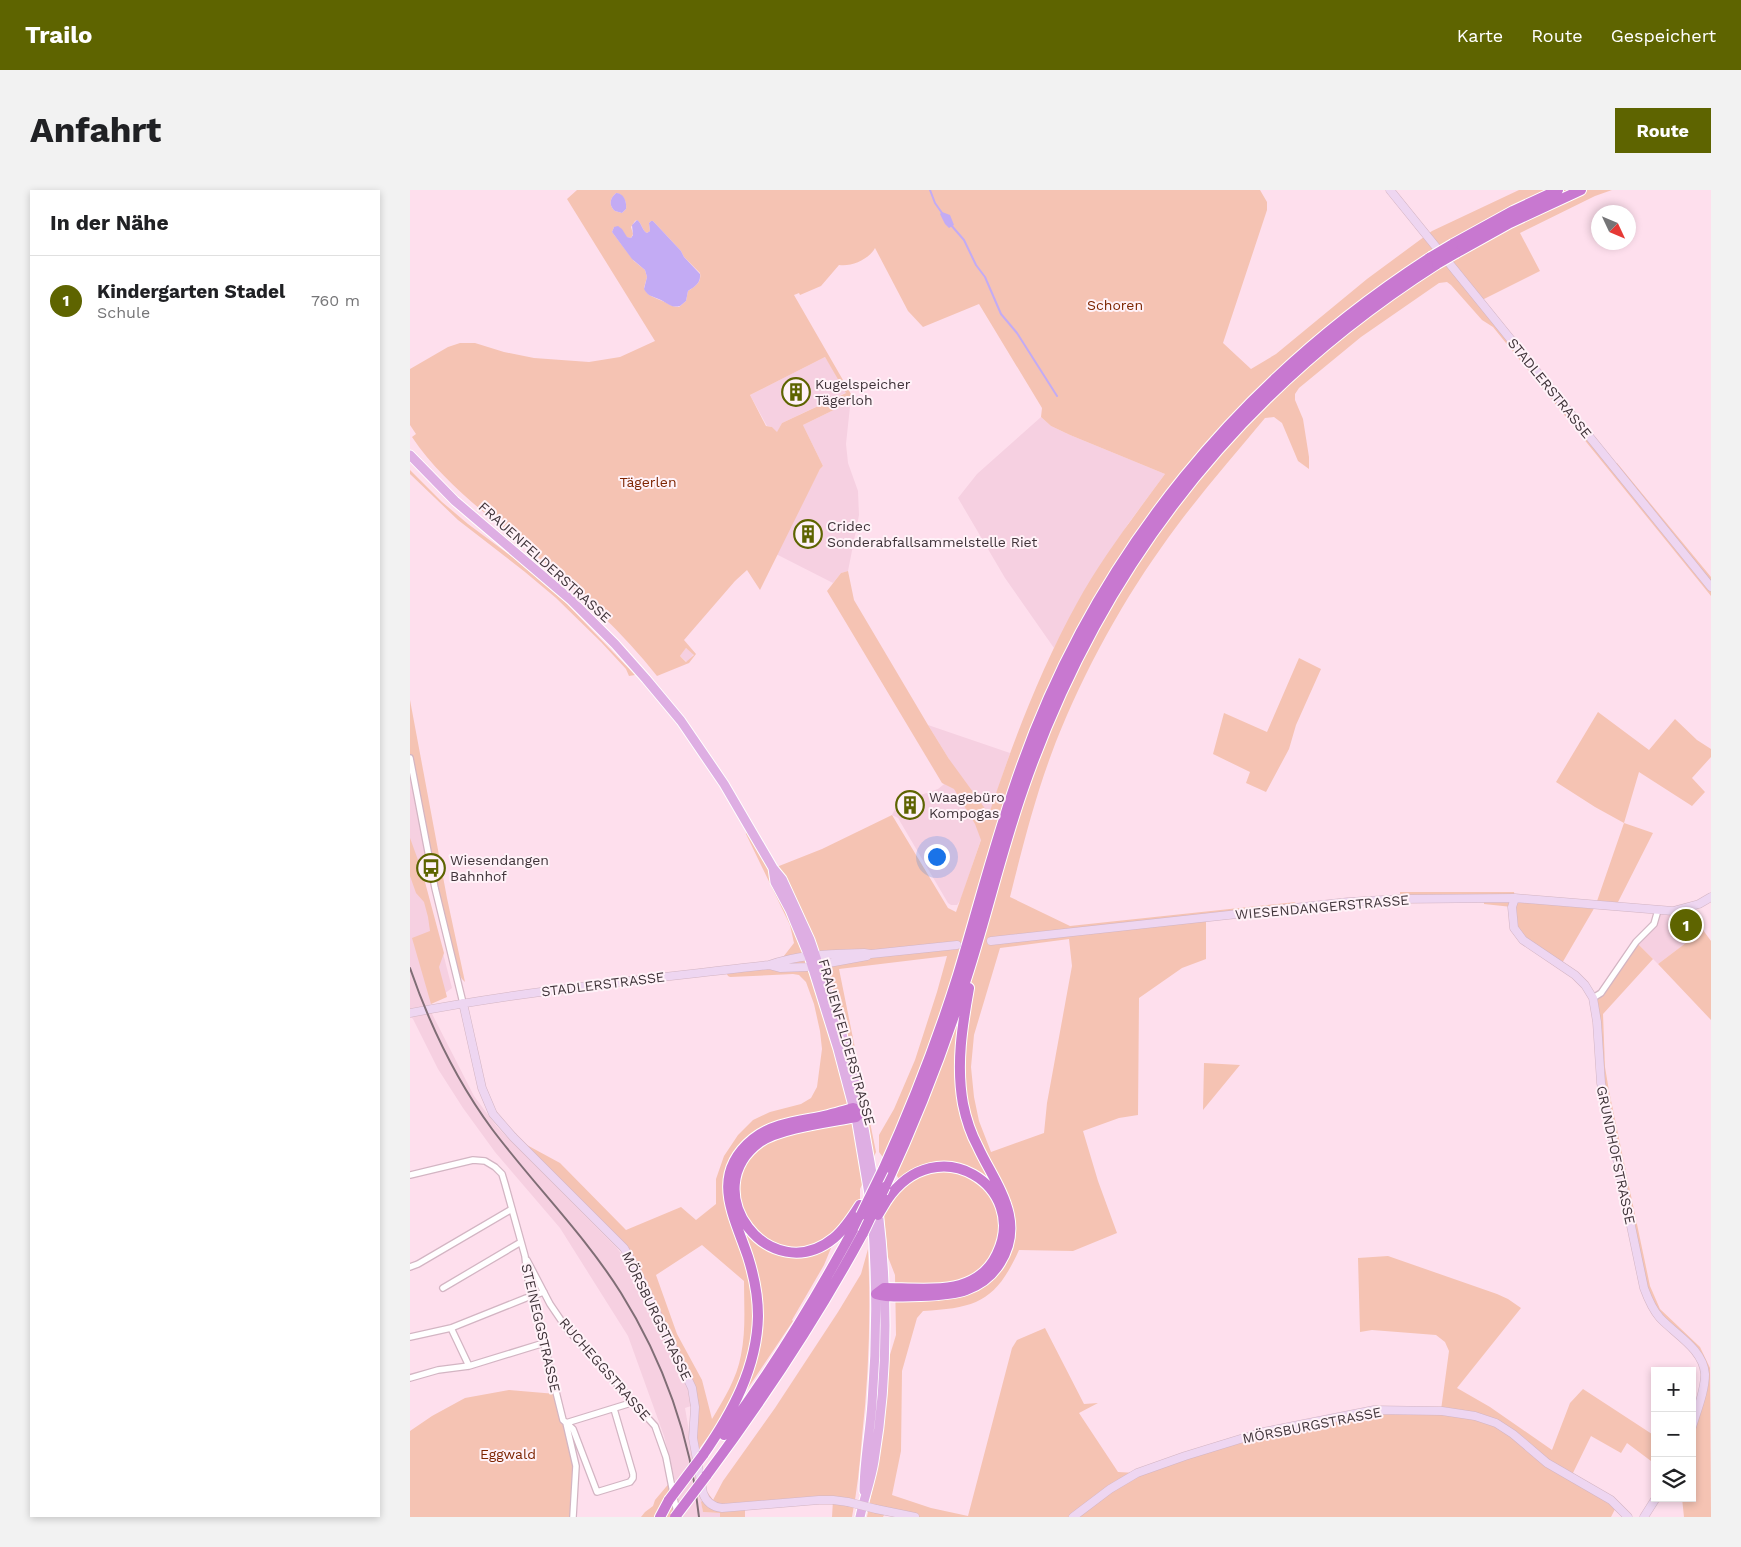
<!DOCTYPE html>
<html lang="de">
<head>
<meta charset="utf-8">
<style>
	:root { --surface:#fff; --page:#f2f2f2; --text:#202124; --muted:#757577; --line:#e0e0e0; --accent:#5e6400 }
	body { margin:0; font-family:"Work Sans",sans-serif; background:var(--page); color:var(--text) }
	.controls { position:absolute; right:15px; bottom:15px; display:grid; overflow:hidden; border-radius:0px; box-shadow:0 2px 8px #0003 }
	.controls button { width:45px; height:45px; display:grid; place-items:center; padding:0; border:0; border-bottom:1px solid var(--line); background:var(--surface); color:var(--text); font:25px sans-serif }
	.compass { position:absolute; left:1181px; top:15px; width:45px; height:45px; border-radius:50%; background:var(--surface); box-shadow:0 2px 8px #0003; rotate:134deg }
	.you { position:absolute; left:526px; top:666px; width:18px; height:18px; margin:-12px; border:4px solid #fff; border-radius:50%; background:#1a73e8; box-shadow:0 0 0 8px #1a73e833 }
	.badge { display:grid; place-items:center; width:32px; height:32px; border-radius:50%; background:var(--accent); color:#fff; font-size:16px; font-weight:700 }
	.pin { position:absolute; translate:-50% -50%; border:2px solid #fff; box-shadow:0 1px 5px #0006 }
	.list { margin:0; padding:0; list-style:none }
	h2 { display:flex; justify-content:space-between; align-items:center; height:65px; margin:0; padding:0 20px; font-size:21px }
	h2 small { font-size:16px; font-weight:400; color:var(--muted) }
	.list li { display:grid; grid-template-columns:32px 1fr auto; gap:15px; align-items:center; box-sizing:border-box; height:90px; padding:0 20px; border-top:1px solid var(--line) }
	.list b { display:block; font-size:19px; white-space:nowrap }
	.list p { margin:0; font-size:16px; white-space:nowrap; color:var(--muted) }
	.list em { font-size:16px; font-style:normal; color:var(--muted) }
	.icon { flex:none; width:28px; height:28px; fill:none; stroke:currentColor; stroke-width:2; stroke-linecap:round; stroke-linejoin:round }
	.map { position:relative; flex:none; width:1301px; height:1327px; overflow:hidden; border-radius:0px }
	header { display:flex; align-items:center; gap:30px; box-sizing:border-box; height:70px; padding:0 25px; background:var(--accent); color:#fff }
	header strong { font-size:24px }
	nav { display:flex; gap:28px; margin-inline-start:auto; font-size:18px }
	.intro { display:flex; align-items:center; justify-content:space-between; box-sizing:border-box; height:120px; padding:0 30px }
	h1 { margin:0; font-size:35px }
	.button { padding:12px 22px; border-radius:0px; background:var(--accent); color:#fff; font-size:18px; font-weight:700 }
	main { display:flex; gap:30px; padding:0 30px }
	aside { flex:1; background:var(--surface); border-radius:0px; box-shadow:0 2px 8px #0003 }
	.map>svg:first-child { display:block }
	.built { fill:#f6d0e1 }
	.green { fill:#f5c3b3; fill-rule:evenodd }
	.water { fill:#c3abf4 }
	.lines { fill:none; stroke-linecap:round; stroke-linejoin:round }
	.stream { stroke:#c3abf4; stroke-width:2 }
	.street-casing { stroke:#d3b5c3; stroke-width:8 }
	.secondary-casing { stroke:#d3b5c3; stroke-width:9 }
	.primary-casing { stroke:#fff; stroke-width:11 }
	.highway-casing { stroke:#fff; stroke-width:12 }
	.street { stroke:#fff; stroke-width:5.5 }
	.secondary { stroke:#eed6f1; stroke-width:8 }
	.primary { stroke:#deaee3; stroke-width:9 }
	.highway { stroke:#c878d0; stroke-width:10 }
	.rail { stroke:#7f6d75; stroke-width:2 }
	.secondary-bridge-casing { stroke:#d3b5c3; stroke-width:9; stroke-linecap:butt }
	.highway-bridge-casing { stroke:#fff; stroke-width:12; stroke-linecap:butt }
	.secondary-bridge { stroke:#eed6f1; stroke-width:8 }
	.highway-bridge { stroke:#c878d0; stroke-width:10 }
	.labels { text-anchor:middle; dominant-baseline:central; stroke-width:4; stroke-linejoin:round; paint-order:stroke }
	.park-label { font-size:14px; fill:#7d2501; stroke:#fff2f8 }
	.poi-label { font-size:14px; fill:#40343a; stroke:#fff2f8; text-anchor:start }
	.street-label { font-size:14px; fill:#40343a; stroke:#fff2f8 }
</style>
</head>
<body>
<header>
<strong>Trailo</strong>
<nav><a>Karte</a><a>Route</a><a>Gespeichert</a></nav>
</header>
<div class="intro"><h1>Anfahrt</h1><a class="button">Route</a></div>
<main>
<aside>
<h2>In der Nähe<small></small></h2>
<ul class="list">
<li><span class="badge">1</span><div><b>Kindergarten Stadel</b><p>Schule</p></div><em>760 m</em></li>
</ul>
</aside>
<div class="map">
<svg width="1301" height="1327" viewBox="0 0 1301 1327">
	<rect width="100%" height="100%" fill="#fedfed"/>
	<path class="built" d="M415 167 437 202 372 233 367 243 362 237 357 236 340 205Z
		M441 207 436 254 438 273 448 301 449 325 438 381 431 383 423 393 366 364 410 279 413 276 393 235 436 214Z
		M631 227 641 236 660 245 755 284 718 334 668 412 644 458 595 388 548 308 567 284Z
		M276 458 284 464 277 472 270 466Z
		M518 535 600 563 551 709 547 715H541L538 713 488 628 482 625 486 617 502 608 528 599 538 591 539 569Z
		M0 568 21 678 12 682 42 798 18 816 64 906 87 937 206 1057 221 1076 272 1181 280 1204 281 1216 275 1218 293 1322 310 1323V1327H272L265 1291 254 1246 218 1146 150 1038 85 962 53 918 28 879 3 829 0 826Z
		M1278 718 1293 740 1248 774 1226 752 1244 734 1248 720Z"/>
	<path class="green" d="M167 0H850L857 12V20L813 153 841 179 866 164 957 89 1022 41 1109 0H1202L1185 6 1110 43 1130 81 1070 111 1203 276 1207 273 1301 387V406L1083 137 1072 130 1041 95 1037 92 1029 93 951 147 889 198 885 204V210L893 229 899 267V279L888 271 872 233 864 227 855 228C820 270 783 312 751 358 708 418 667 495 641 565 624 611 612 659 600 707L660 736 886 712 875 718 796 728V769L772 778 729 808 728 925 709 928 673 941 688 991 707 1043 663 1061 609 1060C586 1111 567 1118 513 1121L507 1128 492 1181 491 1261 482 1305 521 1318 558 1326 602 1158 607 1150 635 1138 674 1214 688 1213 669 1223 708 1282 727 1283 813 1253 853 1242 964 1220H1031L1039 1161 1035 1152 1026 1145 962 1140 950 1142 948 1068 978 1066 1087 1104 1098 1109 1111 1118 1047 1198 1080 1217 1142 1260 1160 1213 1173 1199 1245 1246V1274L1217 1253 1211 1263 1181 1246 1161 1287 1191 1303 1207 1315 1201 1327H505L476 1321 473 1327H457L474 1236 479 1168 486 1145 485 1085 478 1067 473 1017 486 999 490 990 469 962V945L484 919 505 870 527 802 537 766 429 779 466 962 450 999V1015L433 1040 417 1054 421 1058 414 1075 382 1130 383 1131 334 1204 330 1202C341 1175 348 1149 347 1120H343C350 1170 318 1222 289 1259L285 1238 288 1221 287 1207 282 1189 214 1058 217 1056 115 954 150 973 216 1040 271 1017 286 1030 306 1014V989L314 966 328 945 343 930 360 922 391 914 401 908 407 897 412 859 410 841 404 814 396 792 389 785 383 784 320 787 318 786 315 780 370 771 384 753 380 735 336 644 335 628 364 678 412 659 482 625 538 718 546 722 571 650 565 634 544 599 532 593 417 401 431 383 438 381 444 410 518 535 539 569 579 624C603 552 630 480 667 413 691 369 725 325 755 284L660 245 641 236 631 227 632 218 569 114 513 137 498 121 465 58C459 69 442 77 429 75L411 96 390 105 389 103 384 105 441 204 436 214 393 235 413 276 410 279 350 400 337 380 325 391 274 450 286 464 279 473 247 486C213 443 171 404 129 368 85 330 34 295 2 247L6 244 0 235V179L38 157 50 153H65L94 162 124 168 179 172 210 167 245 151 157 9ZM206 3C214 4 217 12 216 19L212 23 205 21C199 16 199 9 206 3ZM227 30C232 33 232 41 237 43L240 41 239 33 241 31H243L271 61 274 67 290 83C292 93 284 97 278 101L276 111 269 117C260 117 257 112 250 110 241 106 238 106 234 98L237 87 235 80 224 71 202 42 204 37H209L216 47 221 48 223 44 221 37 225 31ZM415 167 436 203 372 233 367 242 362 237 356 236 340 205ZM276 458 284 465 276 472 270 466ZM659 749 662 776 637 913 634 943 581 962 569 931 564 907 561 877 564 845 590 758ZM292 1055 334 1091C334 1115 336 1141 331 1165 327 1188 314 1209 302 1229L292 1190 267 1144 246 1085Z
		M0 280 32 312 58 334 105 369 157 414 225 485 219 486 216 479 191 452 146 408 115 382 48 330 0 284Z
		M889 468 911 479 886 535 879 559 856 602 836 593 840 582 803 564 814 523 857 542Z
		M0 510 37 708 55 792 52 789 44 775 0 568Z
		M1188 522 1239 560 1265 529 1287 550 1301 559V567L1282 588 1295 602 1282 616 1229 582 1214 633 1243 643 1206 716 1186 715 1151 775 1104 738 1102 717 1074 714V709H990V702H1104L1105 708 1186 714 1214 633 1185 617 1146 592Z
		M0 648 12 681 34 763 29 777 37 807 21 814 2 748 20 741 18 727 14 712 6 703 0 686Z
		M1293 740 1301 751V830L1248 774Z
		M1226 752 1243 769 1193 824 1195 877 1199 901 1240 1096 1250 1119 1290 1157 1300 1178 1301 1327H1274L1272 1308H1282V1237L1293 1195V1174L1241 1115 1199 935 1183 808 1191 803Z
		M794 873 830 875 793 920Z
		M458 1059C461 1122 459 1184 452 1247 450 1274 447 1301 442 1327H422L423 1310 335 1316V1327H310V1323L293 1322 291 1312 298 1303 303 1310 313 1291 365 1218 428 1122 451 1084Z
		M99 1200 146 1204 166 1276 163 1327H0V1241L22 1226 55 1208Z
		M261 1291 268 1327H231L235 1322 243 1316 245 1310Z"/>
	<path class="water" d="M206 3C214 3 217 12 216 19L212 23 205 21C199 16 199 9 206 3Z
		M532 22 540 25 544 35 539 38 535 34 530 24Z
		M227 30C232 33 232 41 237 43L240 41 239 33 241 31H243L271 61 274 67 290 84C291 94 284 97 278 101L276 111 270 116C261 118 259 114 251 110 243 106 238 107 234 99L237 87 235 80 222 69 202 42 204 37 208 36 212 39 217 47 221 48 223 45 222 35Z"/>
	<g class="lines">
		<path class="stream" d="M520 0 525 13 532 23
			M541 35 554 50 566 75 575 87 591 124 607 143 647 206"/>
		<defs>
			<path id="street" d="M0 568 25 698 53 813
				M1183 808 1191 803 1226 752 1244 734 1248 720
				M0 985 63 970 75 971 85 977 92 984 95 994 115 1066 117 1085 153 1230 163 1239 187 1302 220 1292 223 1288V1284L204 1219
				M117 1070 140 1114 157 1139 245 1236 256 1267 267 1323
				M0 1077 8 1074 102 1019
				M33 1098 111 1052
				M41 1138 59 1176
				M0 1147 41 1138 116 1108 134 1102
				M0 1188 28 1180 59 1176 134 1153
				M156 1233 166 1276 163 1327
				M156 1233 224 1212"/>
			<path id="secondary" d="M980 0 1301 397
				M1105 708 1102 717 1104 738 1113 750 1165 785 1175 795 1183 808 1187 832 1191 893 1234 1098C1238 1109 1242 1119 1250 1128 1266 1145 1293 1159 1295 1184 1295 1201 1287 1220 1282 1237
				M581 751 938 712 990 709 1105 708 1263 721 1289 714 1301 707
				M359 775 370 778 397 777 457 766
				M53 813 72 898 83 924 103 947 214 1058 224 1075 282 1198 285 1217 283 1248 293 1303C296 1312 303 1317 312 1318L409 1310H423L438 1312
				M0 823C119 800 239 789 359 775 389 764 422 764 454 763L461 764 547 755
				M466 1319 505 1327
				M663 1327 700 1299 727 1283 775 1266 853 1242 964 1220 1032 1221 1065 1226 1086 1233 1103 1244 1137 1273 1201 1310 1218 1327
				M1234 1327 1246 1308"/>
			<path id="primary" d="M0 265 45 311 161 410 205 454 236 489 271 531 314 594 363 678 372 689 400 750 432 844 448 905 465 1000
				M363 678 365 692 380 720 399 766 428 859 446 927 460 1010
				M454 1301C454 1272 460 1243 462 1213 467 1150 467 1088 462 1025
				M450 1327C454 1308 461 1290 464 1271 478 1188 478 1104 468 1020"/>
			<path id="highway" d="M1043 54 1103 21 1148 0
				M1046 63 1100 33 1171 0
				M473 980C502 916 527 852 548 785 569 715 587 644 612 575 688 362 832 189 1021 67
				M475 997C508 926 536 854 559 780 578 720 592 659 613 599 690 377 828 201 1027 74
				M466 1104C481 1109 540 1106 556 1100 570 1095 582 1086 590 1073 617 1030 585 994 568 957 561 944 556 929 553 914 546 875 552 837 559 798
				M466 1104 474 1098C496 1098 530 1101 550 1095 567 1090 580 1079 587 1064 620 997 527 937 477 1010
				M314 1245C366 1175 410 1102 451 1025
				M293 1265C322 1223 347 1178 348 1126 348 1106 344 1086 338 1067 324 1025 299 985 343 949 364 932 393 931 418 925 426 923 435 920 443 918L452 921 446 927C421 932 370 938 350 952 284 1000 360 1100 424 1048 435 1039 443 1026 450 1015
				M296 1286C354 1208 407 1128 453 1043
				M250 1327 259 1310"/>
		</defs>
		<use href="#street" class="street-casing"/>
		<use href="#secondary" class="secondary-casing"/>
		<use href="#primary" class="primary-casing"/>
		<use href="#highway" class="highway-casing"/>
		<use href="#street" class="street"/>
		<use href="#secondary" class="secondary"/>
		<use href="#primary" class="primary"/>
		<use href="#highway" class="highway"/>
		<path class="rail" d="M0 778C20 836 46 890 82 939 124 995 174 1044 211 1103 253 1170 281 1248 289 1327"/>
		<defs>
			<path id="secondary-bridge" d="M438 1312 466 1319"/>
			<path id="highway-bridge" d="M1021 67 1043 54
				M1027 74 1046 63
				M451 1025 473 980
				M468 1025 477 1010
				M453 1043 475 997
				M259 1310 293 1265
				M265 1327 296 1286"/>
		</defs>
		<use href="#secondary-bridge" class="secondary-bridge-casing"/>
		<use href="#highway-bridge" class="highway-bridge-casing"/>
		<use href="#secondary-bridge" class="secondary-bridge"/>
		<use href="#highway-bridge" class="highway-bridge"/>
	</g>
	<defs>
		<symbol id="building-ring" viewBox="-11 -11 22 22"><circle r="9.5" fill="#fff2f8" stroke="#5e6400" stroke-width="1.5"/><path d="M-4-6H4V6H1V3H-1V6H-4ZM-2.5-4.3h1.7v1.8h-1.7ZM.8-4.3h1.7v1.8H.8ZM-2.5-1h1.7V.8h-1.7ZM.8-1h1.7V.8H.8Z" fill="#5e6400"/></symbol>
		<symbol id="bus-ring" viewBox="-11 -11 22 22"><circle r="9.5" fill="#fff2f8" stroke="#5e6400" stroke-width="1.5"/><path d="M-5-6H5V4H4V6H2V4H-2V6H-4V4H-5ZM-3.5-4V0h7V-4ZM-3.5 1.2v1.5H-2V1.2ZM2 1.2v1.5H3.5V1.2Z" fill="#5e6400"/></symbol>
	</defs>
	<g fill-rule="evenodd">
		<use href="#building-ring" x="370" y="186" width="32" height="32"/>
		<use href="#building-ring" x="382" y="328" width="32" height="32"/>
		<use href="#building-ring" x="484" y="599" width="32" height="32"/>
		<use href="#bus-ring" x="5" y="662" width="32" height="32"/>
	</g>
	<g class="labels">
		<g class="park-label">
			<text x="705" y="115">Schoren</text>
			<text x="238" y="292">Tägerlen</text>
			<text x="98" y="1264">Eggwald</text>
		</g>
		<g class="poi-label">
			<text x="405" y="194">Kugelspeicher<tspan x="405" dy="16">Tägerloh</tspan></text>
			<text x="417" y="336">Cridec<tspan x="417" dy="16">Sonderabfallsammelstelle Riet</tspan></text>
			<text x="519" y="607">Waagebüro<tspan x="519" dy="16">Kompogas</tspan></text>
			<text x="40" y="670">Wiesendangen<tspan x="40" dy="16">Bahnhof</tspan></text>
		</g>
		<g class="street-label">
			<text transform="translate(1140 198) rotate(51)">STADLERSTRASSE</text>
			<text transform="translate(135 372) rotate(42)">FRAUENFELDERSTRASSE</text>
			<text transform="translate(912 717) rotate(-5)">WIESENDANGERSTRASSE</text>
			<text transform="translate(193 794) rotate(-7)">STADLERSTRASSE</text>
			<text transform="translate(437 852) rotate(74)">FRAUENFELDERSTRASSE</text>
			<text transform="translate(1206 965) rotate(78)">GRUNDHOFSTRASSE</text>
			<text transform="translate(247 1126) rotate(64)">MÖRSBURGSTRASSE</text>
			<text transform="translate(131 1138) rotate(77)">STEINEGGSTRASSE</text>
			<text transform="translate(195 1179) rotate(49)">RUCHEGGSTRASSE</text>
			<text transform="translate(902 1235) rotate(-11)">MÖRSBURGSTRASSE</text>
		</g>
	</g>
</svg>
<div class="controls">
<button>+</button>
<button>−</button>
<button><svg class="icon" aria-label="layers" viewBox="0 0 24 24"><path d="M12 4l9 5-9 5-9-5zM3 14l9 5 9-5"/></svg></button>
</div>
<svg class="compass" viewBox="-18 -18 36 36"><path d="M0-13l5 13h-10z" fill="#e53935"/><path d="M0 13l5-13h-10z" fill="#757577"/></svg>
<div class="you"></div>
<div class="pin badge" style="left:1276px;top:735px">1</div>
</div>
</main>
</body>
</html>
